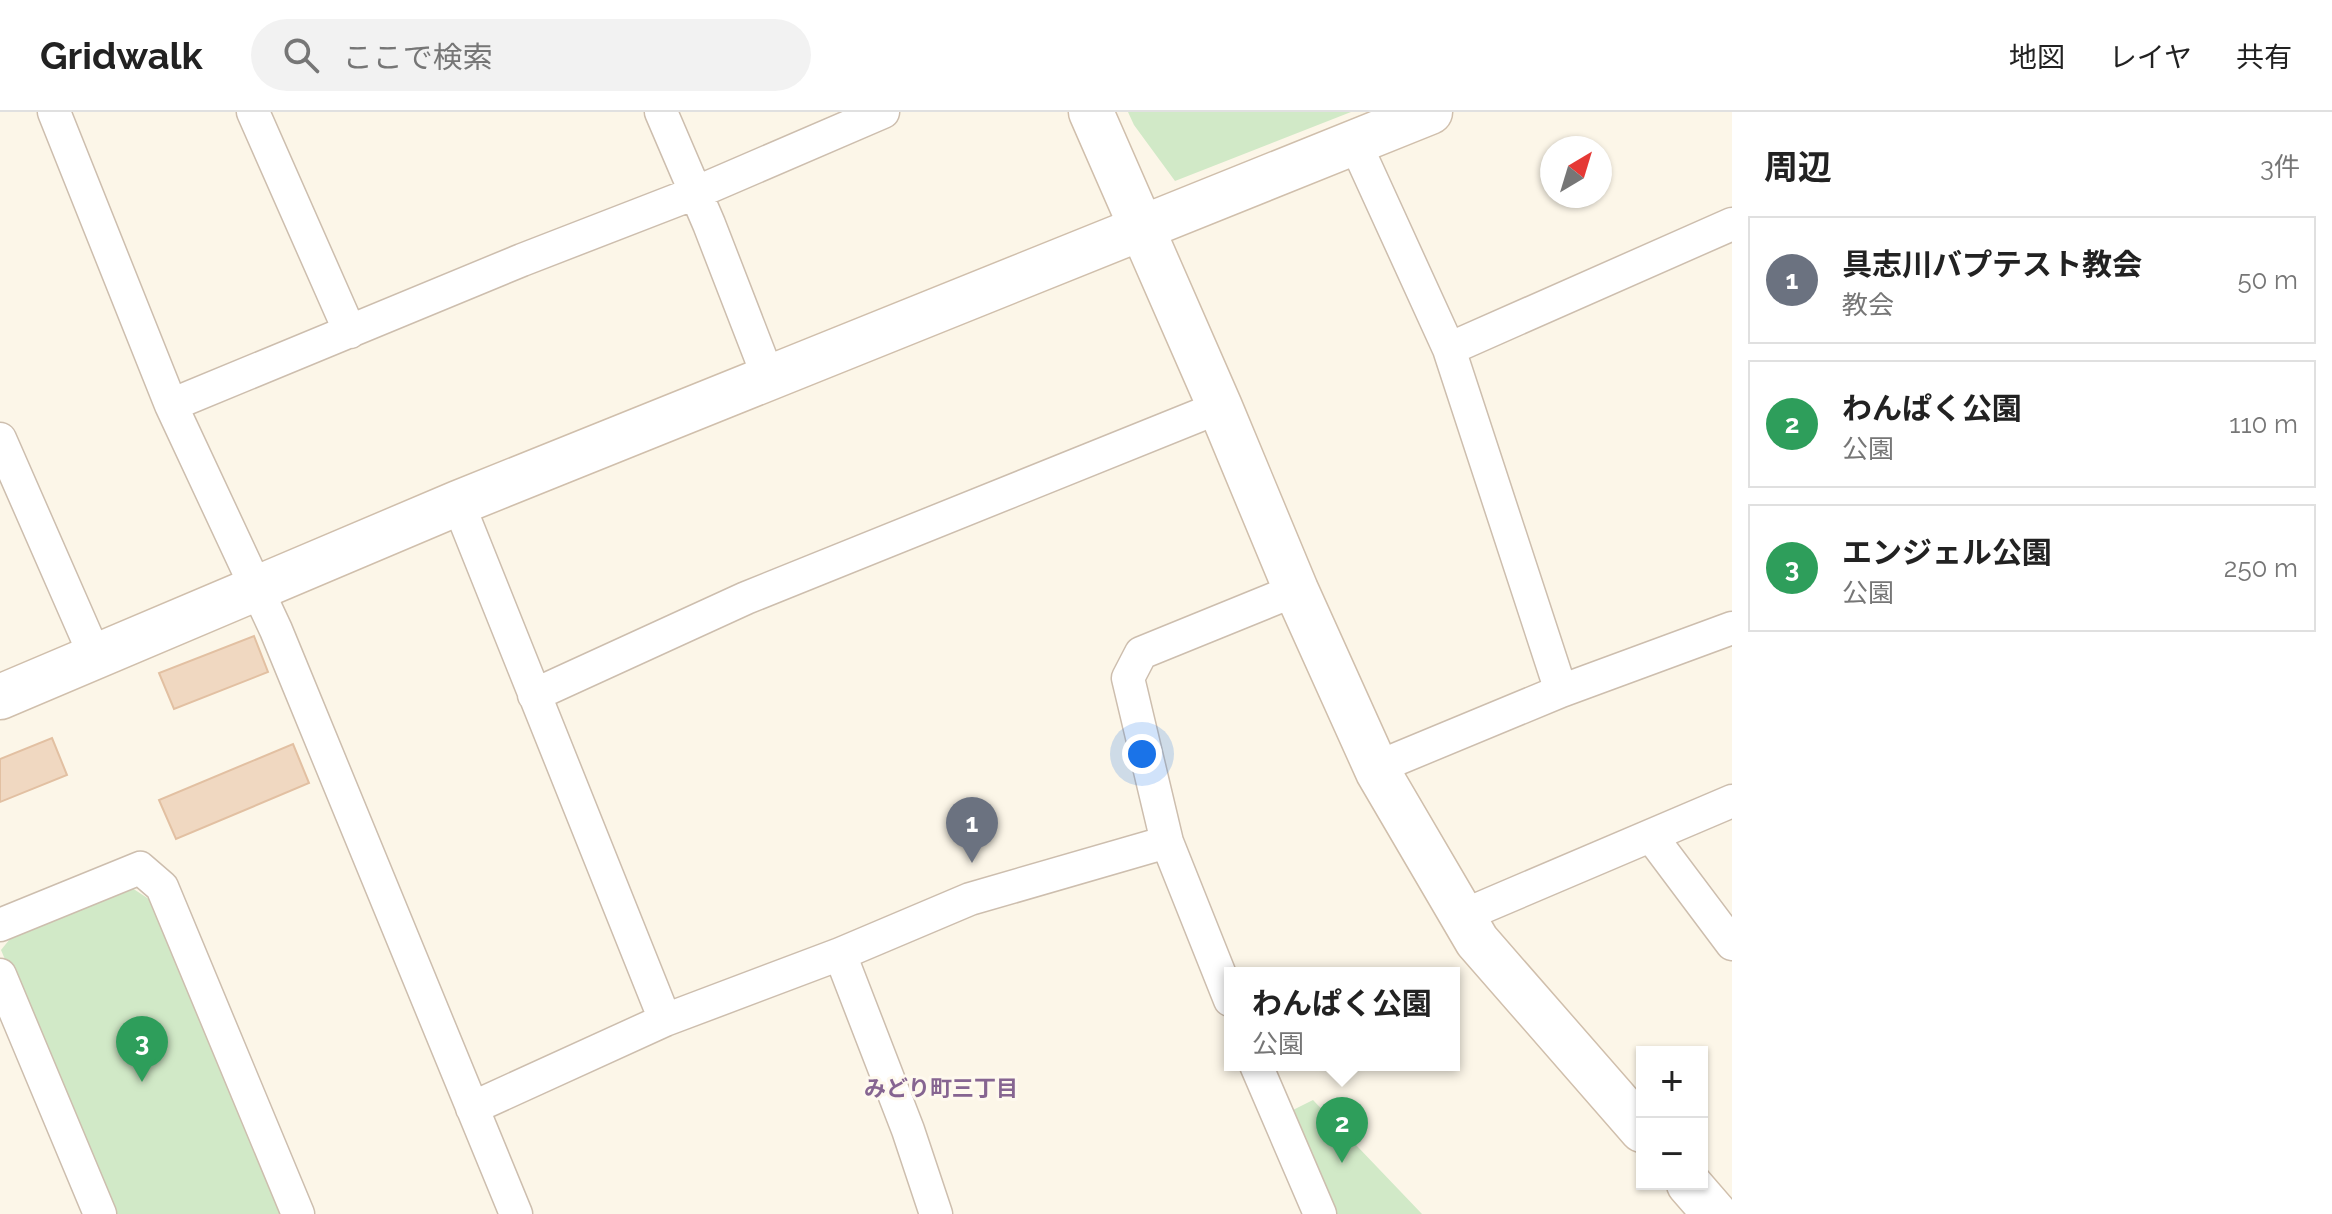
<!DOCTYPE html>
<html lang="ja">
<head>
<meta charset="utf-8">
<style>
	:root { --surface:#fff; --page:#f2f2f2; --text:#222; --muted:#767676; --line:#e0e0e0; --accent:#0f766e }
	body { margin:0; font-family:Raleway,"Noto Sans JP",sans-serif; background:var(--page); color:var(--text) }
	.controls { position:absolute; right:24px; bottom:24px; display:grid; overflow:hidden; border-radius:0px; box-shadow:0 2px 6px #0004 }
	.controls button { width:72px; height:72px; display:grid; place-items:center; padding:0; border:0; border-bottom:2px solid var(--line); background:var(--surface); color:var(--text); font:40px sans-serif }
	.compass { position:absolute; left:1540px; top:24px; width:72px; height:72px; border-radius:50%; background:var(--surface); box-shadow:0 2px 6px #0004; rotate:38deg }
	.you { position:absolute; left:1142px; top:642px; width:28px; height:28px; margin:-20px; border:6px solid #fff; border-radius:50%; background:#1a73e8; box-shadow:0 0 0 12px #1a73e833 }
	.badge { display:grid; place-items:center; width:52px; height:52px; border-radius:50%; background:var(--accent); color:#fff; font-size:26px; font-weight:700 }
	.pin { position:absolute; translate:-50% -66px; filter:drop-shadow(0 2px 4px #0008) }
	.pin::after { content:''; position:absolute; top:42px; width:28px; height:24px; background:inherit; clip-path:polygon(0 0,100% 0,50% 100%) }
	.popup { position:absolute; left:1224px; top:855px; width:236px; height:104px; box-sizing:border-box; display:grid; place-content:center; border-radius:0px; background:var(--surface); filter:drop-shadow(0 2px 6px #0005); font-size:26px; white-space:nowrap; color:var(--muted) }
	.popup b { font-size:30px; color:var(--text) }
	.popup::after { content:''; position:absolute; left:50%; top:100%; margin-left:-16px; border:16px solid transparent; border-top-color:var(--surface) }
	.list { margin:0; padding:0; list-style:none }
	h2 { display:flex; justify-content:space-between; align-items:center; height:104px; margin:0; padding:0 32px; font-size:34px }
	h2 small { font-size:26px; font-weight:400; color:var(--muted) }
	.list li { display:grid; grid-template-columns:52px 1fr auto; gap:24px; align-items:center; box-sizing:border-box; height:128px; margin:0 16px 16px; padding:0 16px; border:2px solid var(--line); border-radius:0px }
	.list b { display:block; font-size:30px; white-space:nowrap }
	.list p { margin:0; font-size:26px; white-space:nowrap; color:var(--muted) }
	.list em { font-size:26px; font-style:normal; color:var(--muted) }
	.icon { flex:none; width:44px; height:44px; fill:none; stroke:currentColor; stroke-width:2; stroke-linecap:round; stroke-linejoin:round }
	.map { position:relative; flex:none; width:1732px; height:1102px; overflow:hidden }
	header { display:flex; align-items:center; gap:48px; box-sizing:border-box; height:112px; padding:0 40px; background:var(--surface); border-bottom:2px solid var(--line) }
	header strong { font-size:38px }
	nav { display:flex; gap:44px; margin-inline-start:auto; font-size:28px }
	.search { width:560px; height:72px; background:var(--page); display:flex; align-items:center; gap:20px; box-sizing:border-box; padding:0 28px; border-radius:44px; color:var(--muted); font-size:30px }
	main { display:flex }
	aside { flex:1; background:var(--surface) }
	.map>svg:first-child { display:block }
	.green { fill:#d1e9c7 }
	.building { fill:#f0d8c1; stroke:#e2c0a2; stroke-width:2 }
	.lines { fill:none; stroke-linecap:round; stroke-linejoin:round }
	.street-casing { stroke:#cdbeae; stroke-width:35 }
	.secondary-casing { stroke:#d0bfac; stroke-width:47 }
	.street { stroke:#fff; stroke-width:32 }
	.secondary { stroke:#fff; stroke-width:44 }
	.labels { text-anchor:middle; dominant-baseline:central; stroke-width:6; stroke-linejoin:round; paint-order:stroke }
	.neighbourhood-label { font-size:22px; font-weight:bold; fill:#866591; stroke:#fef9ee }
</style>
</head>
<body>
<header>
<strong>Gridwalk</strong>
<div class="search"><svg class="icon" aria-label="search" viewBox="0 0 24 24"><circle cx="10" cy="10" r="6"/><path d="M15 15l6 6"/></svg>ここで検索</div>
<nav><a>地図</a><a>レイヤ</a><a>共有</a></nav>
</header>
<main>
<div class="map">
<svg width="1732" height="1102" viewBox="0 0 1732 1102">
	<rect width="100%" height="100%" fill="#fcf6e8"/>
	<path class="green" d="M1128 0H1351L1175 69 1134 13Z
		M132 776 152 789 280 1102H113L1 838 14 822Z
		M1313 988 1422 1102H1333L1291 999Z"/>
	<path class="building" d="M254 524 268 560 174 597 159 561Z
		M52 626 67 663 0 690V647Z
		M293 632 309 671 176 727 159 688Z"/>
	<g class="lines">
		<defs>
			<path id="street" d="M54 0 171 293 276 518 516 1102
				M253 0 350 220
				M661 0 709 112 769 267
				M1355 31 1449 237 1561 579
				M1449 237 1732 112
				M171 293 522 148 695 81 883 0
				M0 327 95 544
				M458 391 665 908
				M534 583 746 486 1220 295
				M1378 660 1397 647 1561 579 1732 516
				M1651 724 1732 832
				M1462 804 1732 689
				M0 813 140 756 162 775 298 1102
				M840 842 908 1018 936 1102
				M0 863 100 1102
				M1230 888 1167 730 1128 566 1141 541 1296 478
				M1256 953 1320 1102
				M472 996 665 908 840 842 970 787 1167 730"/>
			<path id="secondary" d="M1091 0 1220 295 1296 478 1378 660 1477 829 1642 1018
				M0 585 458 391 1430 0
				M1689 1072 1715 1102"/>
		</defs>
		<use href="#street" class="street-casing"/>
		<use href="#secondary" class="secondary-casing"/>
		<use href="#street" class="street"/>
		<use href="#secondary" class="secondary"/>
	</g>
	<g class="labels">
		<g class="neighbourhood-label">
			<text x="941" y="976">みどり町三丁目</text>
		</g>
	</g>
</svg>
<div class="controls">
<button>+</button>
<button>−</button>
</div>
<svg class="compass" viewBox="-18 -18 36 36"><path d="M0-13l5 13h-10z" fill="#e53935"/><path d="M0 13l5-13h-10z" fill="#767676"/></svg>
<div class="you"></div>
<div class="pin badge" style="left:972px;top:751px;background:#6b7280">1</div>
<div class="pin badge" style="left:1342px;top:1051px;background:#2e9e5b">2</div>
<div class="popup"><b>わんぱく公園</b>公園</div>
<div class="pin badge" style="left:142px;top:970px;background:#2e9e5b">3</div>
</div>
<aside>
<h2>周辺<small>3件</small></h2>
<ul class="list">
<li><span class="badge" style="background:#6b7280">1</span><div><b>具志川バプテスト教会</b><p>教会</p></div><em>50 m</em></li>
<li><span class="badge" style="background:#2e9e5b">2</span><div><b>わんぱく公園</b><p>公園</p></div><em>110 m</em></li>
<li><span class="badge" style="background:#2e9e5b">3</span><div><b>エンジェル公園</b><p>公園</p></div><em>250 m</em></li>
</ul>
</aside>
</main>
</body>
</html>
